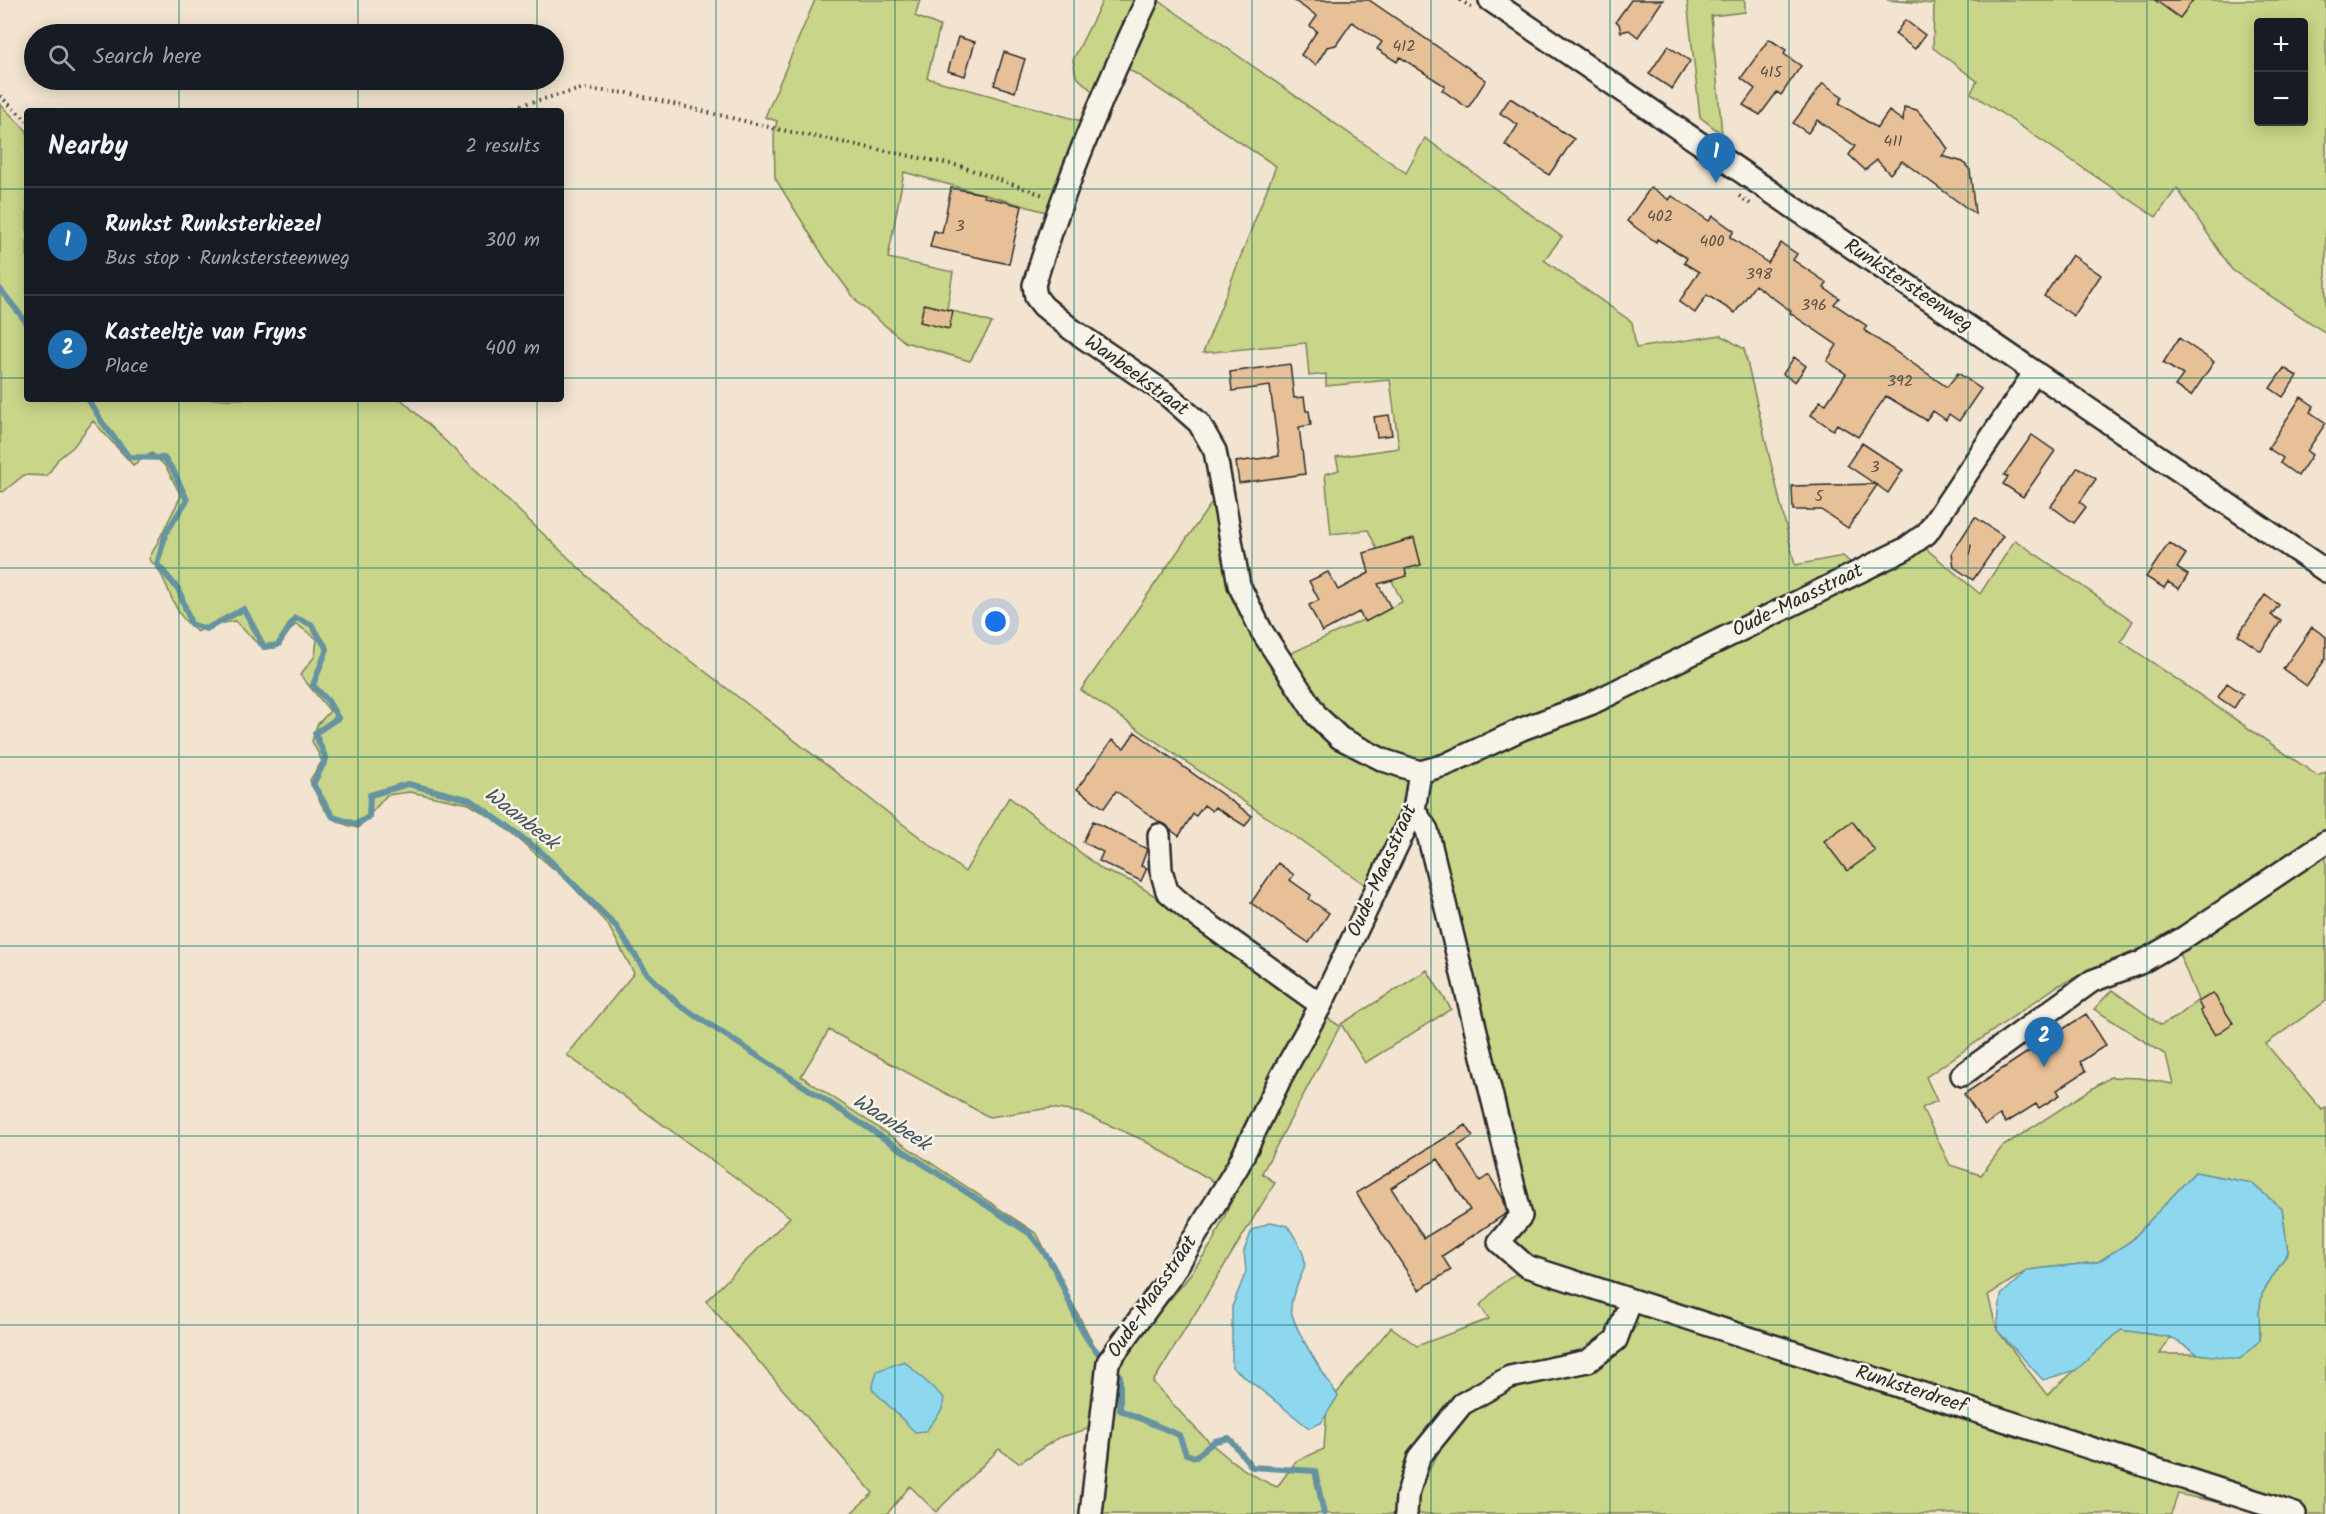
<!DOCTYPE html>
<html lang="en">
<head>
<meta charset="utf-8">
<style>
	:root { --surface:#171b24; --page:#20242c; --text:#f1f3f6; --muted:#9ea1a6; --line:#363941; --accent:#1f6fb2 }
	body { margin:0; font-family:Kalam,sans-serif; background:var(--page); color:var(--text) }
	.controls { position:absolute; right:18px; top:18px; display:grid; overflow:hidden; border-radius:6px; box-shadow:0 3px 15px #0003 }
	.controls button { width:54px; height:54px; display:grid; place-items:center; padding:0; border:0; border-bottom:2px solid var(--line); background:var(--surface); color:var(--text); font:30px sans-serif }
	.you { position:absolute; left:996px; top:622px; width:21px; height:21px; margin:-15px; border:4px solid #fff; border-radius:50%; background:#1a73e8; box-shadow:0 0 0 9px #1a73e833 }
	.badge { display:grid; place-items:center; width:39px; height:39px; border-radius:50%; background:var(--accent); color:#fff; font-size:20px; font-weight:700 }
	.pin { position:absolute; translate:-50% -50px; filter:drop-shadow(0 2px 3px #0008) }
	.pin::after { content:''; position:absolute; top:32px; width:21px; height:18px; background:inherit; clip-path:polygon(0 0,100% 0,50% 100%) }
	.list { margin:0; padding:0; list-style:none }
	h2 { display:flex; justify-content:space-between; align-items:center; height:78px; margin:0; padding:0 24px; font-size:26px }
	h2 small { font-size:20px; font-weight:400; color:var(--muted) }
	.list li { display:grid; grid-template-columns:39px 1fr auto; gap:18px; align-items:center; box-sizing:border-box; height:108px; padding:0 24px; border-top:2px solid var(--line) }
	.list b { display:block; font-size:22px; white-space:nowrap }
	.list p { margin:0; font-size:20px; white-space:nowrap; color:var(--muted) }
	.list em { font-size:20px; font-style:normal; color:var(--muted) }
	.icon { flex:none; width:33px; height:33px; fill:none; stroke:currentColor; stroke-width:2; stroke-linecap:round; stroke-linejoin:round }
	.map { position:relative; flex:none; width:2326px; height:1514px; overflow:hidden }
	.search { position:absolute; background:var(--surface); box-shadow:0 3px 15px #0003; left:24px; top:24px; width:540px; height:66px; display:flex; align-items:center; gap:15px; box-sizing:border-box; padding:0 21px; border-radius:33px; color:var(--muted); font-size:22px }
	.panel { position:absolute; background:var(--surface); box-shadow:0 3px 15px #0003; left:24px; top:108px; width:540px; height:294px; border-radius:6px }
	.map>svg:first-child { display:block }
	.green { fill:#c9d588; stroke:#7a805a; stroke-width:1.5; fill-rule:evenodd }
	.water { fill:#8ed8ef; stroke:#6693a1; stroke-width:1.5 }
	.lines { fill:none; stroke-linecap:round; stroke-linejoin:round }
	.stream { stroke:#6693a1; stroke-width:6 }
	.building { fill:#e8c098; stroke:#2b2b2b; stroke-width:1.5; fill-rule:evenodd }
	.minor-casing { stroke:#2b2b2b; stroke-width:26 }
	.path { stroke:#2b2b2b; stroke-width:4; stroke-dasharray:1.5 4.5; stroke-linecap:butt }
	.minor { stroke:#f7f3e8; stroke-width:21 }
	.grid { fill:none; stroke:#0f766e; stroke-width:1.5; stroke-opacity:0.55 }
	.labels { text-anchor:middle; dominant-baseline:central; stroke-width:5; stroke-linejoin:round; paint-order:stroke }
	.number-label { font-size:16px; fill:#5a5046 }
	.street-label { font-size:20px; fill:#2b2b2b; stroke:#f7f3e8 }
	.water-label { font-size:21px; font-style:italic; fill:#44565c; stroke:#f7f3e8 }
</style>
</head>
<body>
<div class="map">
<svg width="2326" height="1514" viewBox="0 0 2326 1514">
	<rect width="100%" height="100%" fill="#f2e4d0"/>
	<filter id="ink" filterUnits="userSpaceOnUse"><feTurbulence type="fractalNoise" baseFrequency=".0167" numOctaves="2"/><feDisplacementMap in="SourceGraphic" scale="12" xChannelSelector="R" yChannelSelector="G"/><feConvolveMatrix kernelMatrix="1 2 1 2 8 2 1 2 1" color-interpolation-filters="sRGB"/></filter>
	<g filter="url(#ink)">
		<path class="green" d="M815 0H920L915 16 940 26 927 78 1085 122 1046 212 904 172 888 258 953 272 947 309 992 323 970 361 905 342 858 303 826 260 775 178 774 134 777 121 765 117Z
			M1103 0H1138L1103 82 1092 91 1076 76 1073 60Z
			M1158 0 1406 173 1425 138 1562 237 1544 260 1632 322 1636 348 1721 335 1744 349 1795 565 1843 556 1867 577 1893 566 1925 548 1980 594 2015 540 2133 621 2121 641 2318 776 2326 772V1001L2266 1044 2322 1110 2326 1108V1514H2276L2178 1494 2171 1514H1414C1418 1493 1426 1474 1437 1455 1460 1413 1483 1393 1529 1381 1557 1373 1586 1371 1611 1355 1622 1349 1630 1333 1638 1324L1625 1319 1617 1333 1591 1354 1550 1362 1476 1389 1440 1419 1409 1490 1403 1514H1099L1117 1361 1184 1283 1211 1245 1235 1194 1143 1140 1082 1113 1051 1108 989 1117 829 1030 801 1076 1037 1234 1100 1357 1091 1428 1058 1438 1019 1463 999 1449 936 1512 910 1486 887 1514H850L873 1493 706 1301 790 1217 567 1055 634 973 608 925 568 881 497 821 469 804 410 792 387 795 358 828C326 822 322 807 310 780L322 761 312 741 317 725 330 711 300 675 315 656 317 639 296 624 275 648 259 645 235 621 207 626 197 632C191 626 184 621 180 614 167 594 167 576 149 559L181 496 166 467 152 453 133 465 93 421 73 447 58 459 47 476 24 475 3 492 0 491V104L27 131V399H401L615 602 965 872 1009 797 1103 870 1133 882 1169 905 1295 998 1340 1026 1262 1173 1275 1183 1153 1382C1189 1422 1225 1466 1277 1487L1296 1461 1324 1449 1327 1405 1391 1327 1417 1346 1489 1319 1480 1305 1499 1286 1519 1271 1515 1239 1526 1221 1430 829 1417 823 1390 849 1370 888 1081 690 1215 498C1220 525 1222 553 1229 579 1235 599 1248 618 1258 636 1292 698 1318 750 1389 773 1402 777 1415 783 1429 783L1424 770C1381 757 1336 733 1310 695 1302 682 1295 668 1287 655L1402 602 1368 530 1331 534 1325 474 1339 470 1336 457 1399 448 1390 380 1326 386V374L1309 376 1306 343 1203 353 1276 166 1127 68ZM2172 936 2198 1000 2177 1017 2161 1025 2112 990 2094 1009 2166 1055 2173 1084 2140 1078 2110 1077 2002 1147 1981 1175 1950 1165 1922 1108 1937 1101 1926 1077 2056 987 2098 966ZM2195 1172 2251 1183 2282 1209 2288 1252 2262 1294 2259 1312 2260 1340 2240 1358 2198 1354H2160L2170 1337 2121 1330 2047 1395 1997 1330 1988 1295 2028 1270 2098 1262 2131 1241Z
			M1687 0H1745V12L1711 16 1722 134 1700 117Z
			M1887 0H2326V333L2232 270 2177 188 2156 217 1971 93 1977 81 1933 48 1934 4ZM2258 22H2304V122H2258Z
			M1427 970 1451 1009 1365 1063 1341 1024Z"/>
		<path class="water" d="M2195 1172 2251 1183 2282 1209 2288 1252 2262 1294 2259 1312 2260 1340 2240 1359 2198 1354 2170 1337 2121 1330 2076 1370 2043 1380 1997 1330 2001 1295 2028 1270 2098 1262 2131 1241Z
			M1271 1222 1288 1226C1294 1237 1308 1254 1304 1268 1300 1281 1291 1293 1291 1307 1290 1325 1327 1379 1338 1396L1321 1423 1309 1428 1232 1367V1307L1246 1272 1244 1251 1252 1230Z
			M904 1361 944 1398 942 1410 926 1431 915 1432 872 1389 877 1371Z"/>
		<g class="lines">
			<path class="stream" d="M0 289 27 323
				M88 399 102 422 129 457 164 458 173 470 187 500 166 533 157 564 179 590 191 624 206 629 244 609 264 647 278 645 295 618 311 624 327 649 313 685 328 701 338 718 315 733 326 759 313 784 333 817 356 824 369 817 370 795 408 784 471 800 540 851 615 925 646 972 678 1004 1029 1233C1036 1242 1045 1252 1051 1263 1069 1292 1074 1328 1099 1354
				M1113 1369 1120 1376V1410L1179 1435 1186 1454 1195 1457 1215 1441 1229 1438 1252 1467 1315 1471 1324 1514"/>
		</g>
		<path class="building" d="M1293 0H1369L1486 80 1468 108 1442 90 1445 86 1400 57 1397 62 1377 49 1382 42 1352 22 1336 45 1327 47 1316 65 1301 55 1317 31 1310 26 1317 16Z
			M1631 0H1663L1638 37 1629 30 1621 32 1619 24 1616 21Z
			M2155 0H2193L2180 18Z
			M1905 20 1925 35 1915 49 1895 34Z
			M958 37 975 42 965 76 948 71Z
			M1769 39 1786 50 1784 54 1801 66 1781 95 1777 92 1760 115 1743 105 1755 89 1741 78Z
			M1668 46 1690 61 1672 89 1649 74Z
			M1004 52 1025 59 1015 92 994 85Z
			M1823 83 1843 97 1839 103 1877 128 1889 111 1903 121 1904 107 1917 110 1937 133 1948 149 1942 156 1963 162 1970 170 1975 214 1902 161 1890 174 1877 160 1865 170 1849 155 1855 146 1817 120 1808 133 1793 123Z
			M1510 98 1574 139 1549 175 1505 145 1518 125 1500 113Z
			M1651 187 1669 200 1672 196 1709 221 1713 216 1734 231 1730 237 1768 263 1781 243 1797 254 1793 260 1827 283 1824 288 1839 298 1834 304 1867 326 1864 330 1947 387 1958 373 1981 389 1959 421 1949 414 1946 420 1933 411 1926 420 1886 396 1858 437 1837 424 1833 430 1811 415 1820 401 1826 404 1846 374 1827 361 1837 345 1790 313 1791 311 1755 285 1735 313 1707 295 1695 313 1679 302 1699 272 1684 263 1687 258 1657 239 1656 242 1627 221Z
			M951 188 984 194V197L1022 206 1009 264 930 247 934 231 942 233Z
			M2072 255 2101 275 2074 316 2044 296Z
			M924 304 953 311 949 329 920 322Z
			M2179 338 2214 362 2191 396 2175 386 2183 375 2163 363Z
			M1794 357 1806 366 1795 382 1783 374Z
			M1290 364 1294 398 1304 397 1306 411H1309L1311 425 1299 427 1305 474 1239 483 1236 462 1279 456 1270 386 1232 391 1230 372Z
			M2284 368 2297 376 2283 397 2270 388Z
			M2301 397 2314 406 2310 412 2326 423 2307 451 2312 455 2298 476 2280 463 2283 458 2268 448Z
			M1389 415 1392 435 1377 437 1374 417Z
			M2032 435 2055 451 2023 497 2003 484 2008 477 2004 475Z
			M1862 443 1903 470 1888 493 1877 485 1848 528 1821 510H1793L1792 486 1875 484 1847 465Z
			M2078 467 2096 479 2080 502 2086 507 2074 523 2051 506Z
			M1975 517 2003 536 1973 580 1954 567 1952 553Z
			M1414 538 1421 565 1405 569 1407 576 1378 584 1391 608 1365 622 1359 612 1322 632 1309 605 1319 600 1309 581 1328 572 1338 590 1369 573 1364 553Z
			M2169 543 2186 554 2177 568 2188 575 2179 589 2168 582 2164 588 2146 577Z
			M2265 595 2279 605 2271 615 2281 621 2261 651 2238 635Z
			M2312 627 2326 637V658L2307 686 2283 669Z
			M2227 683 2243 694 2234 708 2218 697Z
			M1135 732 1252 816 1245 826 1215 807 1212 811 1204 805 1196 816 1193 814 1179 836 1116 791 1104 808 1077 789 1112 740 1124 748Z
			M1093 821 1147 849 1141 866 1147 868 1141 881 1099 861 1103 852 1083 842Z
			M1852 821 1875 851 1847 871 1824 841Z
			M1278 863 1294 875 1290 880 1311 895 1309 899 1329 913 1309 943 1251 903Z
			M2213 993 2233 1023 2215 1035 2200 1011 2202 1009 2198 1002Z
			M2086 1014 2106 1045 2080 1062 2086 1071 2057 1090 2060 1095 2039 1108 2036 1104 2006 1123 2000 1115 1985 1125 1964 1094Z
			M1466 1125 1473 1136 1458 1146 1480 1181 1489 1175 1503 1198 1507 1213 1442 1256 1451 1270 1419 1290 1356 1193ZM1438 1159 1470 1210 1424 1238 1391 1188Z"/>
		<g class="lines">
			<defs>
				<path id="minor" d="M1147 0C1103 92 1064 187 1034 285L1036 297 1043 306 1071 329 1164 392 1199 423 1215 451 1239 585 1261 630 1317 716 1340 738 1383 760 1420 772
					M1490 0 2326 571
					M1420 772 1445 765 1522 729 1590 704 1905 549 1927 533 2035 372
					M1414 810 1427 830 1521 1216 1499 1242 1526 1266 2295 1514
					M1159 835 1161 870 1167 891 1190 911 1321 1005
					M1962 1075 2092 981 2140 963 2185 937 2326 842
					M1091 1514 1108 1362 1171 1276 1238 1166 1282 1075 1321 1005 1414 810 1420 772
					M1406 1514 1407 1497 1419 1457 1462 1404 1510 1377 1588 1361 1616 1340 1631 1300"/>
			</defs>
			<use href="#minor" class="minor-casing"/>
			<path class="path" d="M1460 0 1473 8
				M0 96 27 121
				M498 111 581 89 628 93 777 129 960 166 1046 196
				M1739 196 1752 205"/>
			<use href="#minor" class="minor"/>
		</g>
	</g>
	<path class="grid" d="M179 0V34M358 0V34M537 0V34M716 0V1514M895 0V1514M1074 0V1514M1252 0V1514M1431 0V1514M1610 0V1514M1789 0V1514M1968 0V1514M2147 0V1514M179 80V111M358 80V111M537 80V111M0 189H27M561 189H2326M0 378H27M561 378H2326M179 399V1514M358 399V1514M537 399V1514M0 568H2326M0 757H2326M0 946H2326M0 1136H2326M0 1325H2326"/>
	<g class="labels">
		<g class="number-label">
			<text x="1404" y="46">412</text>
			<text x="1771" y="72">415</text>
			<text x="1893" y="141">411</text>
			<text x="1660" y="216">402</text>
			<text x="960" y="226">3</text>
			<text x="1712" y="241">400</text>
			<text x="1759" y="274">398</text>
			<text x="1814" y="305">396</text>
			<text x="1900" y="381">392</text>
			<text x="1875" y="467">3</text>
			<text x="1819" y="496">5</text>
			<text x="1969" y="550">1</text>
		</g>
		<g class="street-label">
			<text transform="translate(1908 286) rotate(34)">Runkstersteenweg</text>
			<text transform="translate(1136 376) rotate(36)">Wanbeekstraat</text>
			<text transform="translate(1798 601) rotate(-26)">Oude-Maasstraat</text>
			<text transform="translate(1383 871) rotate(-66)">Oude-Maasstraat</text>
			<text transform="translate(1153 1297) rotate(-56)">Oude-Maasstraat</text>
			<text transform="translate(1911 1390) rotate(18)">Runksterdreef</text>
		</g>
		<g class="water-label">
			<text transform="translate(521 819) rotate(38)">Waanbeek</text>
			<text transform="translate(891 1123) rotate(33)">Waanbeek</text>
		</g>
	</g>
</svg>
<div class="controls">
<button>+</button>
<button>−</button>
</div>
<div class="you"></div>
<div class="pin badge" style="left:1716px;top:183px">1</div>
<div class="pin badge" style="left:2044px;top:1067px">2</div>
<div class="search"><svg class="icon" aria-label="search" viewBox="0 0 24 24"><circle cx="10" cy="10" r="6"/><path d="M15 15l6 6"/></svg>Search here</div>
<section class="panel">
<h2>Nearby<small>2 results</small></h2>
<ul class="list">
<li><span class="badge">1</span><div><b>Runkst Runksterkiezel</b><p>Bus stop · Runkstersteenweg</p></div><em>300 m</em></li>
<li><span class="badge">2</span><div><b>Kasteeltje van Fryns</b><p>Place</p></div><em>400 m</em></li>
</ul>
</section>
</div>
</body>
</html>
